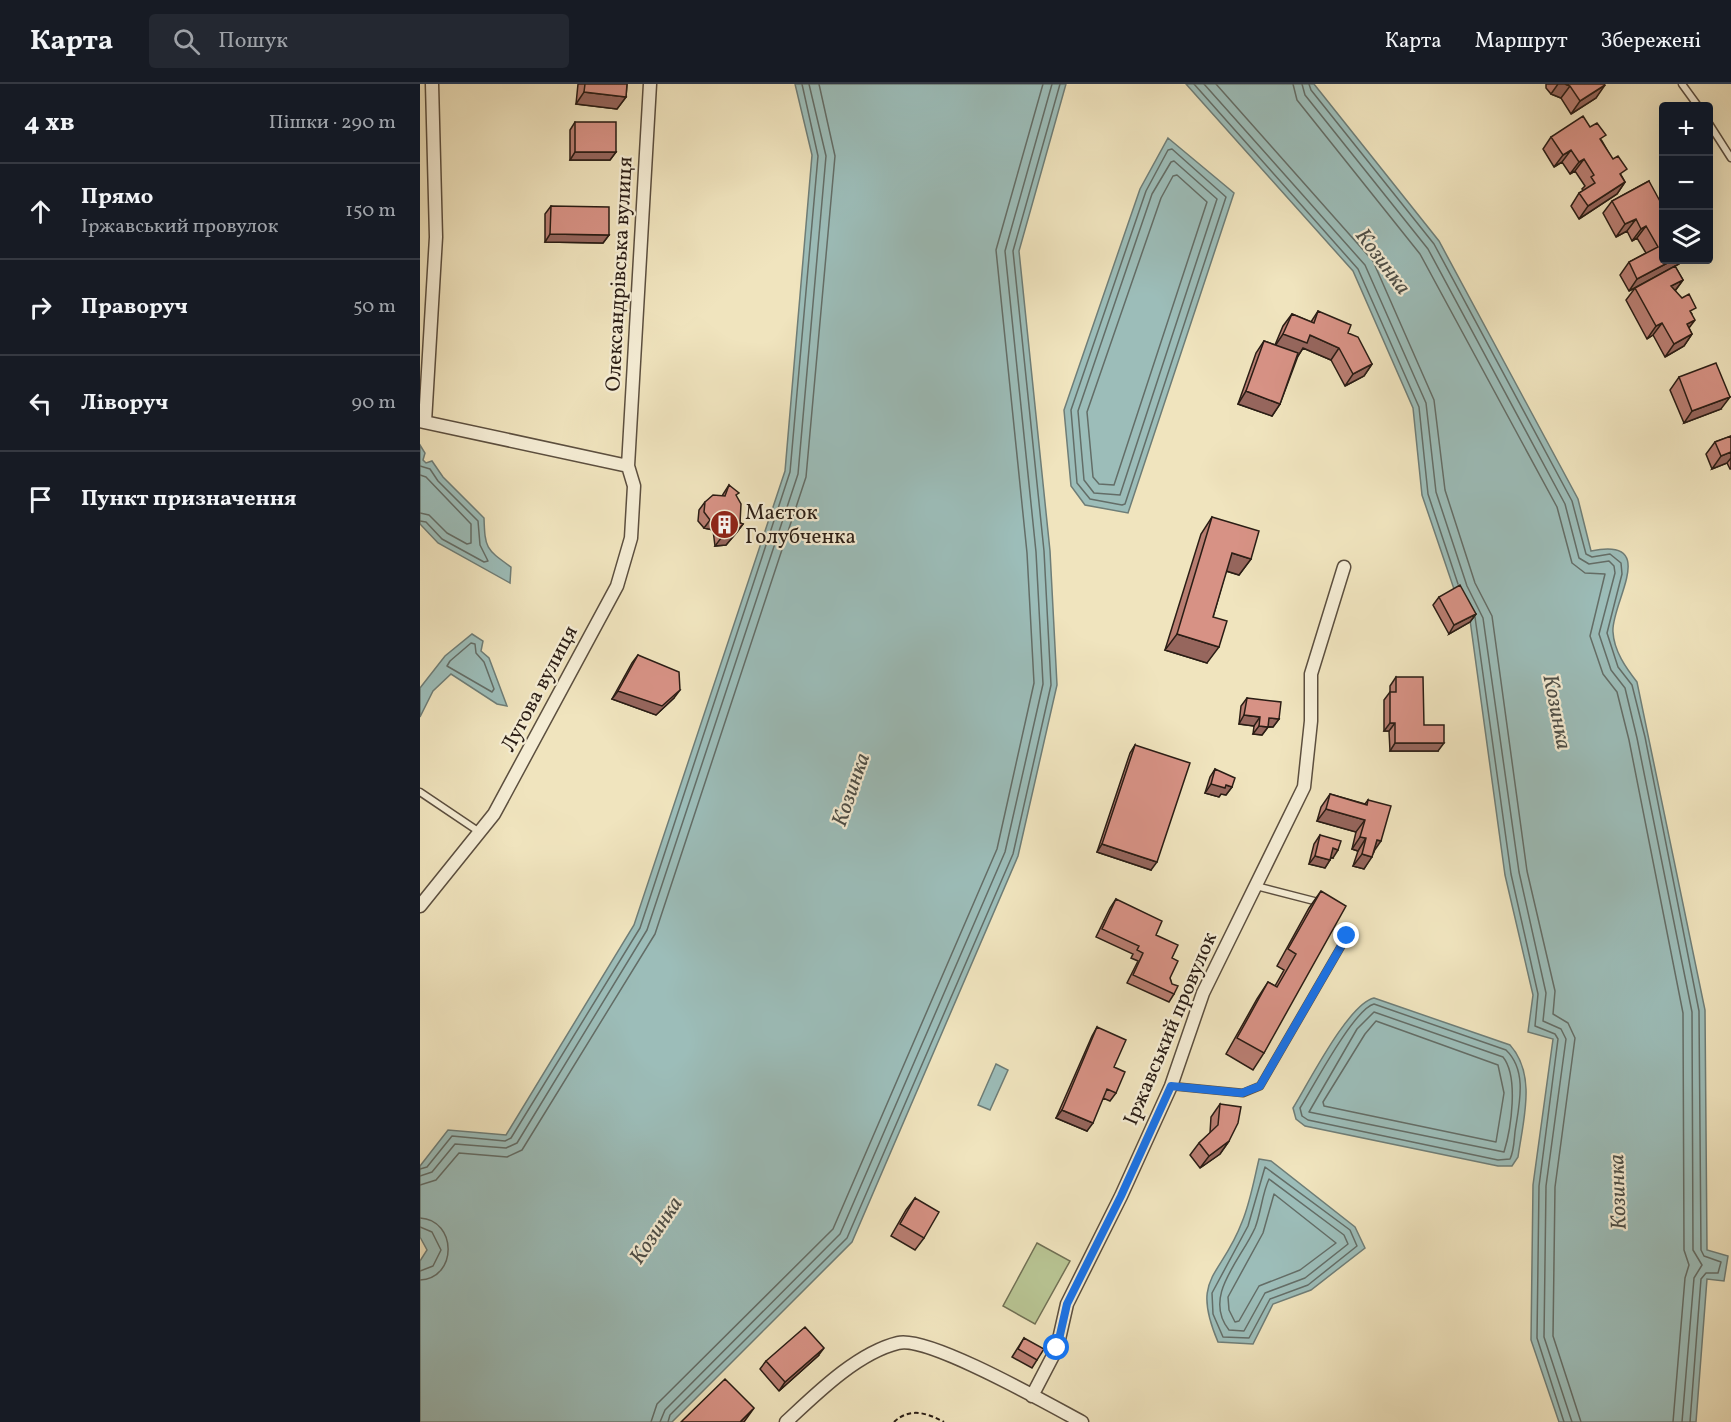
<!DOCTYPE html>
<html lang="uk">
<head>
<meta charset="utf-8">
<style>
	:root { --surface:#171b24; --page:#242831; --text:#f1f3f6; --muted:#9ea1a6; --line:#363941 }
	body { margin:0; font-family:Vollkorn,serif; background:var(--page); color:var(--text) }
	.controls { position:absolute; right:18px; top:18px; display:grid; overflow:hidden; border-radius:6px; box-shadow:0 6px 24px #0002 }
	.controls button { width:54px; height:54px; display:grid; place-items:center; padding:0; border:0; border-bottom:2px solid var(--line); background:var(--surface); color:var(--text); font:30px sans-serif }
	.stop { position:absolute; width:18px; height:18px; margin:-14px; border:4px solid #1a73e8; border-radius:50%; background:#fff }
	.stop.end { background:#1a73e8; border-color:#fff; box-shadow:0 2px 6px #0008 }
	.list { margin:0; padding:0; list-style:none }
	h2 { display:flex; justify-content:space-between; align-items:center; height:78px; margin:0; padding:0 24px; font-size:26px }
	h2 small { font-size:20px; font-weight:400; color:var(--muted) }
	.list li { display:grid; grid-template-columns:39px 1fr auto; gap:18px; align-items:center; box-sizing:border-box; height:96px; padding:0 24px; border-top:2px solid var(--line) }
	.list b { display:block; font-size:22px; white-space:nowrap }
	.list p { margin:0; font-size:20px; white-space:nowrap; color:var(--muted) }
	.list em { font-size:20px; font-style:normal; color:var(--muted) }
	.icon { flex:none; width:33px; height:33px; fill:none; stroke:currentColor; stroke-width:2; stroke-linecap:round; stroke-linejoin:round }
	.map { position:relative; flex:none; width:1311px; height:1338px; overflow:hidden }
	header { display:flex; align-items:center; gap:36px; box-sizing:border-box; height:84px; padding:0 30px; background:var(--surface); border-bottom:2px solid var(--line) }
	header strong { font-size:28px }
	nav { display:flex; gap:33px; margin-inline-start:auto; font-size:21px }
	.search { width:420px; height:54px; background:var(--page); display:flex; align-items:center; gap:15px; box-sizing:border-box; padding:0 21px; border-radius:6px; color:var(--muted); font-size:22px }
	main { display:flex }
	aside { flex:1; background:var(--surface) }
	.map>svg:first-child { display:block }
	.green { fill:#b8c493; stroke:#717054; stroke-width:1.5 }
	.water { fill:#9cbdb9; stroke:#6e7d77; stroke-width:1.5 }
	.lines { fill:none; stroke-linecap:round; stroke-linejoin:round }
	.shore { stroke:#636d67; stroke-width:1.5 }
	.lane-casing { stroke:#5c4f3f; stroke-width:9 }
	.street-casing { stroke:#5c4f3f; stroke-width:15 }
	.path { stroke:#2a1d15; stroke-width:2; stroke-dasharray:4.5 3; stroke-linecap:butt }
	.lane { stroke:#f5edd5; stroke-width:6 }
	.street { stroke:#f5edd5; stroke-width:12 }
	.wall { fill:#b97e72; stroke:#2a1d15; stroke-width:1.5 }
	.shaded-wall { fill:#96665d; stroke:#2a1d15; stroke-width:1.5 }
	.building { fill:#d79285; stroke:#2a1d15; stroke-width:1.5 }
	.route { stroke:#1a73e8; stroke-width:8 }
	.labels { text-anchor:middle; dominant-baseline:central; stroke-width:4.5; stroke-linejoin:round; paint-order:stroke }
	.street-label { font-size:21px; fill:#2a1d15; stroke:#f5edd5 }
	.poi-label { font-size:21px; fill:#2a1d15; stroke:#f5edd5; text-anchor:start }
	.water-label { font-size:22px; font-style:italic; fill:#4c4d46; stroke:#f5edd5 }
</style>
</head>
<body>
<header>
<strong>Карта</strong>
<div class="search"><svg class="icon" aria-label="search" viewBox="0 0 24 24"><circle cx="10" cy="10" r="6"/><path d="M15 15l6 6"/></svg>Пошук</div>
<nav><a>Карта</a><a>Маршрут</a><a>Збережені</a></nav>
</header>
<main>
<aside>
<h2>4 хв<small>Пішки · 290 m</small></h2>
<ul class="list">
<li><svg class="icon" aria-label="ahead" viewBox="0 0 24 24"><path d="M12 20V5M6 11l6-6 6 6"/></svg><div><b>Прямо</b><p>Іржавський провулок</p></div><em>150 m</em></li>
<li><svg class="icon" aria-label="right" viewBox="0 0 24 24"><path d="M7 20v-9h11M14 6l5 5-5 5"/></svg><div><b>Праворуч</b></div><em>50 m</em></li>
<li><svg class="icon" aria-label="left" viewBox="0 0 24 24"><path d="M17 20v-9H6M10 6l-5 5 5 5"/></svg><div><b>Ліворуч</b></div><em>90 m</em></li>
<li><svg class="icon" aria-label="arrive" viewBox="0 0 24 24"><path d="M6 21V4h12l-3 4 3 4H6"/></svg><div><b>Пункт призначення</b></div></li>
</ul>
</aside>
<div class="map">
<svg width="1311" height="1338" viewBox="0 0 1311 1338">
	<rect width="100%" height="100%" fill="#f0e4be"/>
	<filter id="stains"><feTurbulence type="fractalNoise" baseFrequency=".00333" numOctaves="4"/><feColorMatrix values="0 0 0 0 .2 0 0 0 0 .09 0 0 0 0 .02 0 0 0 .5 -.17"/></filter>
	<radialGradient id="worn" r=".72"><stop offset=".6" stop-color="#630" stop-opacity="0"/><stop offset="1" stop-color="#630" stop-opacity=".3"/></radialGradient>
	<path class="green" d="M617 1159 650 1177 615 1240 583 1222Z"/>
	<path class="water" d="M375 0H646L599 167 630 467 637 601 598 772 432 1158 252 1338H0V1177L7 1166 0 1153V1082L28 1046 86 1051 214 841 365 387 392 71Z
		M766 0H894L1019 157 1158 415 1171 467C1241 452 1190 521 1193 548 1194 567 1206 584 1217 598L1285 926 1287 1166 1308 1172 1304 1197 1287 1195 1276 1338H1139L1111 1256 1113 1101 1133 955 1108 948 1113 911 1085 791 1050 536 1035 508 1002 411 993 324 933 187Z
		M748 54 814 109 708 429 665 421 651 402 644 326 720 105Z
		M0 361 5 369 3 376 6 379 12 377 23 393 64 434C65 465 66 465 91 483L90 499 18 459 0 440Z
		M52 550 63 557 61 567 69 574 87 622 77 620 31 590 13 607 0 633V604L25 572Z
		M954 914 1090 961C1117 991 1103 1037 1098 1073L1092 1082H1078L885 1042 876 1035 873 1024C888 1000 928 920 954 914Z
		M576 980 588 986 570 1026 558 1021Z
		M839 1075 851 1077 935 1143 945 1164 891 1206 853 1220 833 1260 798 1258C770 1192 801 1194 822 1138 830 1119 834 1096 839 1075Z"/>
	<g class="lines">
		<path class="shore" d="M774 0 938 185 999 323 1008 410 1038 500
			M784 0 945 181 1006 319 1016 408 1047 502 1063 534 1099 788 1126 909 1123 937 1141 945 1146 955 1126 1102 1124 1253 1152 1338
			M796 0 953 177 1014 316 1025 406 1055 499 1072 532 1107 787 1135 907 1133 930 1148 939 1155 954 1135 1103 1133 1252 1161 1338
			M873 0 877 16 1000 170 1137 423 1152 479 1165 489 1185 490 1170 552 1183 590 1197 608 1209 656 1263 929 1264 1166 1269 1181 1265 1194 1253 1338
			M882 0 885 11 1008 165 1145 420 1159 474 1169 480 1189 477 1194 482 1195 489 1179 550 1191 586 1205 604 1217 654 1272 928 1273 1166 1282 1181 1274 1194 1262 1338
			M889 0 891 6 1014 160 1152 417 1166 470 1172 473 1190 470 1201 479 1202 490 1187 549 1198 583 1212 601 1225 653 1279 927 1281 1166 1284 1172 1301 1178 1298 1189H1286L1281 1195 1270 1338
			M752 65 806 113 705 420 702 421 670 415 657 399 651 326 726 107 748 66Z
			M754 77 797 115 700 411 674 409 664 396 658 327 732 110 751 78Z
			M757 91 787 118 694 401 679 400 673 393 667 328 741 114 753 92Z
			M0 382 10 385 18 397 58 437 60 461 68 477 64 478 22 455 6 438 0 437
			M0 391 6 393 51 440V459L47 460 27 449 9 431 0 429
			M1055 533 1091 790 1118 910 1115 942 1135 950 1138 955 1119 1102 1117 1254 1144 1338
			M51 559 55 560 56 569 64 578 74 605 72 608 27 582 30 577Z
			M954 920 1086 966C1108 987 1099 1021 1095 1048 1094 1057 1094 1067 1090 1075L1078 1076 888 1036 882 1032 880 1024C893 1003 934 925 954 920Z
			M954 928 1083 973C1099 993 1091 1045 1084 1068L889 1028 937 945Z
			M956 937 1078 981 1084 1009 1076 1058 904 1022 903 1018 945 950Z
			M845 1083 930 1146 937 1162 888 1201 850 1215 829 1254 803 1253 793 1230 792 1209 828 1142Z
			M0 1085 7 1083 32 1052 85 1057 91 1054 220 844 370 388 398 72 382 0
			M0 1092 12 1088 35 1060 86 1064 97 1059 227 846 378 390 406 72 389 0
			M849 1095 924 1151 928 1160 885 1194 845 1209 824 1247 809 1246C782 1212 821 1176 835 1144 841 1129 842 1110 849 1095Z
			M0 1101 16 1096 39 1069 87 1073 102 1066 235 850 386 393 415 72 399 0
			M854 1110 916 1159 880 1186 839 1202 819 1237 815 1238 809 1226 808 1213 843 1149Z
			M0 1134C37 1136 38 1194 0 1196
			M0 1143 12 1148 21 1166 13 1182 0 1187
			M231 1338 237 1320 413 1145 577 765 614 599 607 469 576 166 623 0
			M240 1338 245 1326 420 1150 585 768 623 600 616 468 585 167 632 0
			M248 1338 250 1331 427 1154 593 770 631 601 624 467 593 167 640 0"/>
		<defs>
			<path id="lane" d="M1262 0 1278 22
				M1288 38 1311 74
				M0 708 58 747
				M836 802 902 819
				M751 1002 823 1009 840 1002 927 852"/>
			<path id="street" d="M0 337 208 382
				M5 338 16 153 12 0
				M0 822 74 730 197 502 211 454 214 402 208 382 230 0
				M612 1312 637 1264 647 1220 701 1112 751 1002 783 909 884 703 891 637V590L924 483
				M366 1338C396 1310 437 1269 478 1259 508 1251 630 1321 662 1338"/>
		</defs>
		<use href="#lane" class="lane-casing"/>
		<use href="#street" class="street-casing"/>
		<path class="path" d="M474 1338C490 1323 507 1329 524 1338"/>
		<use href="#lane" class="lane"/>
		<use href="#street" class="street"/>
	</g>
	<path class="wall" d="M158 0H207L206 13 197 25 156 20Z
		M1126 0H1184L1176 14 1151 30 1141 14 1131 10 1126 4Z
		M155 38 196 68 190 76H150V46Z
		M1170 43 1182 57 1205 98 1197 110 1159 135 1151 122 1159 109 1163 107 1162 105 1165 102 1155 87 1150 90 1142 78 1134 83 1123 65 1131 53Z
		M1229 97 1244 176H1262L1259 180 1255 182 1263 196 1255 207 1272 230 1269 244 1272 250 1264 262 1245 273 1233 251 1227 255 1206 216 1215 204 1240 190 1209 207 1200 191 1209 178 1226 169 1217 154 1212 157 1207 147 1196 153 1183 129 1192 117Z
		M131 122 189 151 183 159 125 158V130Z
		M898 227 928 249 952 280 944 292 925 302 911 276 883 264 878 272 860 320 852 332 818 320 836 269 844 257 855 261 863 242 872 230 891 238Z
		M1259 293 1301 325 1264 339 1250 306Z
		M1311 352V385H1310L1307 379 1292 385 1286 370 1295 358Z
		M309 401 316 412 320 439 323 440 317 448 306 461 295 462 293 446 284 444 278 437 279 426 285 418 302 412Z
		M792 433 831 475 819 491 806 487 793 533 787 579 745 566 781 450Z
		M1019 513 1056 530 1050 538 1029 550 1013 521Z
		M218 571 254 614 236 631 192 615 212 579Z
		M976 593 1004 641 1018 667H970L969 647H964V616L970 608V602Z
		M827 614 859 635 853 643H848L842 651 833 650 834 642 819 640 821 622Z
		M715 661 731 786 677 768 710 669Z
		M795 685 812 703 806 711 801 710 799 713 785 709 790 693Z
		M910 710 945 720 948 716 954 768 944 785 933 782 938 767 932 765 936 748 897 737 901 723Z
		M900 751 913 774H911L905 784 889 780 894 760Z
		M901 807 844 969 833 986 806 970 837 915 848 898 855 902 864 886 857 882 889 824Z
		M696 815 736 851 752 874 750 894 754 910 749 918 707 899 718 877 711 874 713 870 676 853 690 824Z
		M677 943 694 983 696 1009 690 1017 683 1014 667 1047 636 1034 672 952Z
		M800 1020 809 1057 800 1070 780 1084 770 1071 779 1059 790 1049 791 1033Z
		M495 1114 504 1154 495 1166 471 1152 486 1126Z
		M604 1254 617 1276 612 1284 592 1273Z
		M398 1272 359 1307 340 1285 346 1277Z"/>
	<path class="shaded-wall" d="M1138 0H1145L1150 2 1141 14 1131 10Z
		M1185 1 1176 14 1151 30 1160 17Z
		M164 8 206 13 197 25 156 20Z
		M1151 66 1142 78 1134 83 1143 71Z
		M155 68H196L190 76H150Z
		M1164 75 1155 87 1150 90 1159 78Z
		M1205 98 1197 110 1159 135 1168 122Z
		M1216 135 1207 147 1196 153 1205 140Z
		M1226 142 1217 154 1212 157 1221 145Z
		M130 150 189 151 183 159 125 158Z
		M1253 176H1262L1259 180 1209 207 1217 195Z
		M1263 196 1254 208 1251 202Z
		M1275 236 1266 248 1267 240Z
		M1242 239 1233 251 1227 255 1236 242Z
		M863 250 890 251 919 264 911 276 883 264 878 272 855 262Z
		M1272 250 1264 262 1245 273 1254 260Z
		M952 280 944 292 925 302 933 290Z
		M826 307 860 320 852 332 818 320Z
		M1310 313 1301 325 1264 339 1272 327Z
		M1311 368V374L1307 379 1292 385 1301 372Z
		M290 436 299 438 293 446 284 444Z
		M323 440 317 448 306 461 295 462 301 454Z
		M812 469 831 475 819 491 800 485Z
		M1056 530 1050 538 1029 550 1034 541Z
		M757 550 799 563 787 579 745 566Z
		M260 606 254 614 236 631 192 615 198 607Z
		M824 631 840 633 834 642 819 640Z
		M849 634 859 635 853 643 843 642Z
		M970 639H975L969 647H964Z
		M839 642 848 643 842 651 833 650Z
		M975 659H1024L1018 667H970Z
		M791 700 806 701 812 703 806 711 801 710 799 713 785 709Z
		M906 725 945 736 936 748 897 737Z
		M940 753 946 754 938 767 932 765Z
		M957 756 961 757 952 770Z
		M682 760 737 778 731 786 677 768Z
		M913 764 918 766 913 774 908 773Z
		M942 770 952 773 944 785 933 782Z
		M895 772 910 776 905 784 889 780Z
		M642 1026 673 1039 667 1047 636 1034Z
		M809 1057 800 1070 780 1084 789 1072Z
		M404 1264 398 1272 359 1307 365 1298Z
		M334 1324 324 1338H320Z"/>
	<path class="building" d="M165 0H207L206 13 164 8Z
		M1145 0H1184L1185 1 1160 17 1150 2Z
		M1163 32 1170 43 1177 39 1186 51 1180 55 1193 75 1198 72 1207 85 1200 90 1205 98 1168 122 1159 109 1175 99 1171 93 1174 91 1164 75 1159 78 1151 66 1143 71 1131 53Z
		M155 38H196V68H155Z
		M1229 97 1241 119 1244 117V176H1253L1217 195 1209 178 1238 163 1226 142 1221 145 1216 135 1205 140 1192 117Z
		M131 122 189 123V151L130 150Z
		M1255 182 1263 196 1251 202 1262 214 1269 210 1276 224 1270 227 1275 236 1267 240 1272 250 1254 260 1242 239 1236 242 1215 204Z
		M898 227 931 241 928 249 938 253 952 280 933 290 919 264 890 251 887 259 863 250 872 230 894 239Z
		M844 257 878 269 860 320 826 307Z
		M1296 279 1310 313 1272 327 1259 293Z
		M1311 352V368L1301 372 1295 358Z
		M309 401 319 409 316 411 321 420 320 439 323 440 311 453 301 454 299 438 290 436 284 428 285 418 293 411 305 412Z
		M792 433 839 447 831 475 812 469 793 533 807 537 799 563 757 550Z
		M1040 501 1056 530 1034 541 1019 513Z
		M218 571 259 588 260 606 242 622 198 607Z
		M976 593H1003L1004 641H1024V659H975V639H970V608H976Z
		M827 614 861 618 859 635 849 634 848 643 839 642 840 633 824 631Z
		M715 661 770 679 737 778 682 760Z
		M795 685 815 694 812 703 806 701 805 704 791 700Z
		M910 710 947 721 948 716 971 722 961 757 957 756 952 773 942 770 946 754 940 753 945 736 906 725Z
		M900 751 921 757 918 766 913 764 910 776 895 772Z
		M901 807 926 822 844 969 817 954 848 898 857 903 876 870 868 865Z
		M696 815 742 837 736 851 758 861 752 874 758 877 750 894 752 900 758 902 754 910 713 891 723 869 717 866 719 862 682 845Z
		M677 943 706 956 694 983 705 988 696 1009 687 1005 673 1039 642 1026Z
		M800 1020 821 1023 818 1039 809 1057 789 1072 779 1059 798 1041Z
		M495 1114 519 1128 504 1154 480 1140Z
		M385 1243 404 1264 365 1298 346 1277Z
		M604 1254 624 1265 617 1276 598 1265Z
		M305 1295 334 1324 320 1338H261Z"/>
	<g class="lines">
		<path class="route" d="M637 1264 647 1220 701 1112 751 1002 822 1009 840 1002 927 852"/>
	</g>
	<defs>
		<symbol id="building-disc" viewBox="-11 -11 22 22"><circle r="9.5" fill="#8f2418" stroke="#f5edd5"/><path d="M-4-6H4V6H1V3H-1V6H-4ZM-2.5-4.3h1.7v1.8h-1.7ZM.8-4.3h1.7v1.8H.8ZM-2.5-1h1.7V.8h-1.7ZM.8-1h1.7V.8H.8Z" fill="#fff"/></symbol>
	</defs>
	<g fill-rule="evenodd">
		<use href="#building-disc" x="288" y="424" width="33" height="33"/>
	</g>
	<g class="labels">
		<g class="street-label">
			<text transform="translate(200 190) rotate(-87)">Олександрівська вулиця</text>
			<text transform="translate(120 605) rotate(-62)">Лугова вулиця</text>
			<text transform="translate(751 945) rotate(-67)">Іржавський провулок</text>
		</g>
		<g class="poi-label">
			<text x="325" y="429">Маєток<tspan x="325" dy="24">Голубченка</tspan></text>
		</g>
		<g class="water-label">
			<text transform="translate(962 178) rotate(53)">Козинка</text>
			<text transform="translate(1136 628) rotate(79)">Козинка</text>
			<text transform="translate(432 706) rotate(-71)">Козинка</text>
			<text transform="translate(1199 1108) rotate(-92)">Козинка</text>
			<text transform="translate(237 1147) rotate(-56)">Козинка</text>
		</g>
	</g>
	<rect width="100%" height="100%" filter="url(#stains)"/>
	<rect width="100%" height="100%" fill="url(#worn)"/>
</svg>
<div class="controls">
<button>+</button>
<button>−</button>
<button><svg class="icon" aria-label="layers" viewBox="0 0 24 24"><path d="M12 4l9 5-9 5-9-5zM3 14l9 5 9-5"/></svg></button>
</div>
<div class="stop" style="left:637px;top:1264px"></div>
<div class="stop end" style="left:927px;top:852px"></div>
</div>
</main>
</body>
</html>
